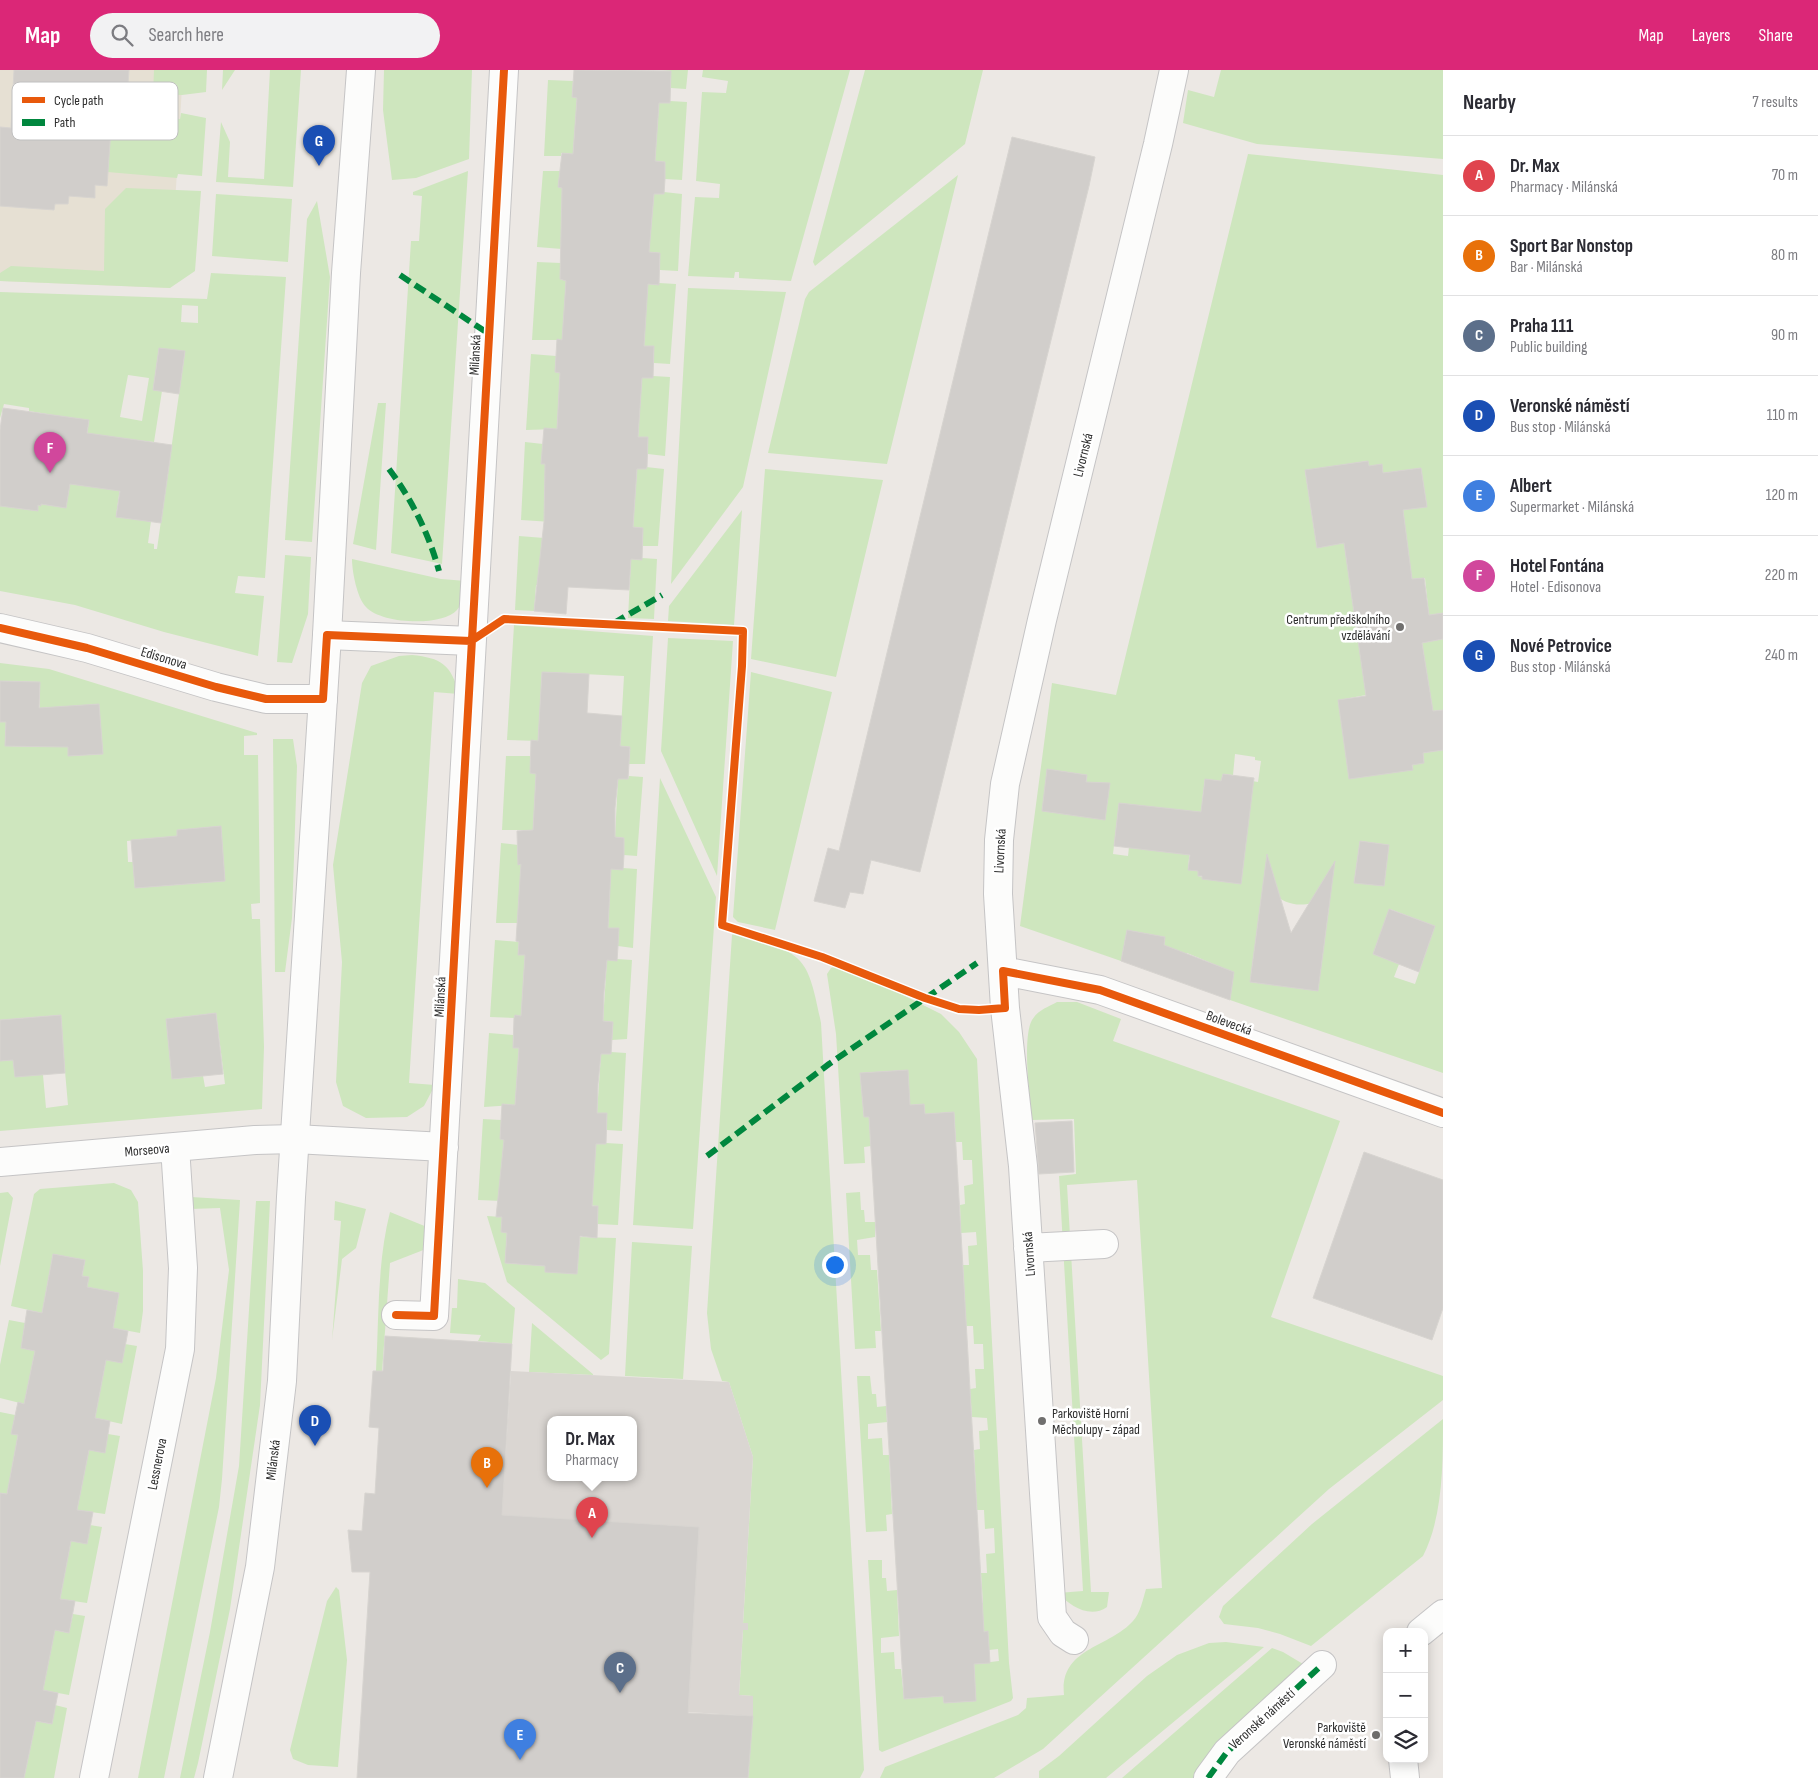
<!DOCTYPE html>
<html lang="en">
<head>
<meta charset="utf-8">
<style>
	:root { --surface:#fff; --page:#f2f2f3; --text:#2b2b33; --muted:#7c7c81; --line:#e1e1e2; --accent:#db2777 }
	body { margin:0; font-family:"Sofia Sans Condensed",sans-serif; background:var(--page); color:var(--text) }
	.controls { position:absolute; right:15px; bottom:15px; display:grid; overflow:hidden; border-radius:10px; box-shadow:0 2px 12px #0003 }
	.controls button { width:45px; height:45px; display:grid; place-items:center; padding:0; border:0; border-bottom:1px solid var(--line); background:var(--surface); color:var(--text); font:25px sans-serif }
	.you { position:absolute; left:834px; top:1194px; width:18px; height:18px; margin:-12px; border:4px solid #fff; border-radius:50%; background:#1a73e8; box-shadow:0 0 0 8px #1a73e833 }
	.badge { display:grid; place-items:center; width:32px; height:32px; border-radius:50%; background:var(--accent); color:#fff; font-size:16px; font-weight:700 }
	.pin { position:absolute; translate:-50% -41px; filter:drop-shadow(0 1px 2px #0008) }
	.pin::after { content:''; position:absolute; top:26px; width:18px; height:15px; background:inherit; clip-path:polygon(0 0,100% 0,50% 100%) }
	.popup { position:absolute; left:547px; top:1346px; width:90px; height:65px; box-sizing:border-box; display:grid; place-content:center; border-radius:10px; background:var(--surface); filter:drop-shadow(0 1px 4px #0005); font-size:16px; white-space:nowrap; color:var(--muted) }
	.popup b { font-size:19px; color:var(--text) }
	.popup::after { content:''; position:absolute; left:50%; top:100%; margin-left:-10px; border:10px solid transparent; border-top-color:var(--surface) }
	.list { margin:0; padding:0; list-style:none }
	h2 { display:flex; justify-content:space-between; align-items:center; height:65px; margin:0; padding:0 20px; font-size:21px }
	h2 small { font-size:16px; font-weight:400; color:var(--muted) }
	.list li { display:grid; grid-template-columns:32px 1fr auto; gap:15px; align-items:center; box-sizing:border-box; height:80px; padding:0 20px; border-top:1px solid var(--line) }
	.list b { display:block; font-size:19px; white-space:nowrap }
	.list p { margin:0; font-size:16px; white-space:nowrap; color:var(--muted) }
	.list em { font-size:16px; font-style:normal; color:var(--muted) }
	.icon { flex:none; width:28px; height:28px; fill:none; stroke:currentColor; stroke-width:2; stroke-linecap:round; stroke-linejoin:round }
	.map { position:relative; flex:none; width:1443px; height:1708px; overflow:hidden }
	header { display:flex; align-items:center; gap:30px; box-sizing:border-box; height:70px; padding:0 25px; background:var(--accent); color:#fff }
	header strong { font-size:24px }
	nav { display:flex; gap:28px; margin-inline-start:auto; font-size:18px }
	.search { width:350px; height:45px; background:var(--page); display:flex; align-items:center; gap:12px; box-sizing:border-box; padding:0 18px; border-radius:28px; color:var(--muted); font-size:19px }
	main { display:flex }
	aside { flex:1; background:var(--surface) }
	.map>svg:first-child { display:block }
	.education { fill:#e6e0d3 }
	.green { fill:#cee6be; fill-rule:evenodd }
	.plaza { fill:#dad6d2; fill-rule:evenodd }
	.building { fill:#d1cecb; stroke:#d7d4d0 }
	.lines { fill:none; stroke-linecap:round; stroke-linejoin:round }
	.street-casing { stroke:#c5c4c5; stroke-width:30 }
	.secondary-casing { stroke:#c5c4c5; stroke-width:30 }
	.street { stroke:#fcfcfb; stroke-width:28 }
	.secondary { stroke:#fcfcfb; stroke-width:28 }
	.quiet { stroke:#00873e; stroke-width:6; stroke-dasharray:12 6; stroke-linecap:butt }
	.cycleway-casing { stroke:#fff; stroke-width:11 }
	.cycleway { stroke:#e8590c; stroke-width:8 }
	.poi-dot { fill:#706f6e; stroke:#fff; stroke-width:2 }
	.labels { text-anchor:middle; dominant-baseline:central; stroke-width:5; stroke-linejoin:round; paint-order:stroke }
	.street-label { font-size:14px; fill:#2e2e2e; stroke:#fff }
	.poi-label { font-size:14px; fill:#2e2e2e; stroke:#fff; text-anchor:end }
	.key { fill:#fff; stroke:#c0c0c0; stroke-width:1 }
	.key-label { font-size:14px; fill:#2e2e2e }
</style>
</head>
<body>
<header>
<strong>Map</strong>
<div class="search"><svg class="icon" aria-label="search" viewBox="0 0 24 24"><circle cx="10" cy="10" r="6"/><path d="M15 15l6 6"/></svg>Search here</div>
<nav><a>Map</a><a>Layers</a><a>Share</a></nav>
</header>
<main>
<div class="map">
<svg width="1443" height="1708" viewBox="0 0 1443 1708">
	<rect width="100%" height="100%" fill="#ece8e4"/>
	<path class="education" d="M0 0H183L170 218 0 211Z"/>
	<path class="green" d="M154 0H207L206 22 182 25 153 24Z
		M223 0H235L222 20Z
		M270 0H301L293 117 216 112 221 52 230 72 228 107 264 109Z
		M384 0H472L469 89 416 108 392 110 383 40Z
		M661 0H688L686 19 671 18V1Z
		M703 0H850L791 211 739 208V202H735L734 208 688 206 695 127 719 128 720 114 696 111 702 22 726 23 728 11 702 7Z
		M865 0H983L965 74 815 196 813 192Z
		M1221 0H1443V89L1257 74 1183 53 1188 20 1214 27Z
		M548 10 573 11 572 27 577 28 573 84 561 83V86H544Z
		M670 31 687 32 682 110 665 109V92L655 91 659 33H669Z
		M181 43 206 48 202 106 178 104 177 108 96 101 112 44 180 49Z
		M1248 84 1443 105V543L1429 545 1425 508 1412 509 1403 440 1427 436 1421 398 1383 403 1381 394 1369 399 1367 391 1305 401 1317 477 1344 473 1366 625 1339 630 1413 699 1412 691 1424 692 1423 683 1443 680V1003L1230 930 1233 902 1187 883 1161 904 1165 867 1127 860 1121 891 1020 856 1052 613 1116 625ZM1235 684 1255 687V690L1261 691 1258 712 1252 711 1242 806C1223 810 1214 810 1198 806V801L1188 799 1190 777 1224 734 1202 731 1205 709 1221 711 1223 704 1233 705ZM1047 699 1087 705 1082 746ZM1119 733 1176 740 1129 777 1128 786 1113 784ZM1360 771 1389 775 1384 816 1354 812ZM1268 820C1287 836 1302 839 1325 828L1329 838 1318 920 1250 912 1261 829ZM1390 839 1435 856 1415 914 1394 907 1399 894 1373 884Z
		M468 101 442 494 391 483 411 171H419L422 126 413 125V122Z
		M543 101H560L558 117 562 118V179L537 177Z
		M958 105 887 394 768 383 805 229 809 222Z
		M126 118 201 121 195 201 170 218 0 211V203L11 196 104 201 105 139Z
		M664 122 682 124 678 201 660 200V183L649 182 654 124H663Z
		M216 124 292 129 288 192 212 186Z
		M317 131 330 207 312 472 285 470 307 149Z
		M537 192 561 193 560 209 566 211 563 270H532Z
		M211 203 286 207 265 508 238 506 235 523 264 526 258 586 164 562 75 535 0 521V364L18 433 17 438 37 441 38 435 41 434 66 438 70 414 83 392 89 351 29 341V338L4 334 0 348V222L207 229ZM182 235 198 236V253L181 252ZM159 278 185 282 157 479H154V474L148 473 151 451 116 446 127 369 154 372 162 321 153 320ZM128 305 149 308 142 351 120 347Z
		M659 213 676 214 670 294 654 293V276H644L647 214 658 215Z
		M688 218 786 222 743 417 671 514Z
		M531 284 556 286 555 302 560 303 557 359 526 360Z
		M653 306 670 307 665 386 648 384V367H638L642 308H652Z
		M378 333H386L376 480 353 474Z
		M525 372 543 374 552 452 521 450Z
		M646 397 664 399 658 476H643V458L633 457 637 399H646Z
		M765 399 883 410 836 607 751 589Z
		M742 440 734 555 668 551 669 536Z
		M519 466 544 468 548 516 536 515 534 541 515 540Z
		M285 485 311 487 308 544 292 593 277 592Z
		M642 488 657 489 654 549 628 548 631 489 641 490Z
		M352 489 441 509 466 511C466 520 464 532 457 540 442 557 381 554 366 537 357 528 352 501 352 489Z
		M514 555 653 566 645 694H629L630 677 620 676 624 606 542 602 538 671 507 670Z
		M668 568 733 571 717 806 661 681Z
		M1443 569V640L1433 641 1422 573Z
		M412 585C441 588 451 594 459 624L434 622 409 1013 435 1015 424 1036 407 1047 366 1048 343 1036 336 1012 342 892 333 795 362 613 371 596 399 586Z
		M0 593 49 599 257 663V665L244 666V685H258L260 833 251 834 252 849H260L264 977 262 1039 0 1061V991L13 990 43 1005 46 1038 68 1035 60 945 0 950V652H6L5 676 39 677 40 612 0 611ZM99 634 103 684 69 686 65 637ZM221 756 225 811 135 818 133 792H128L127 771 177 766V760ZM216 943 225 1014 205 1017 203 1006 172 1009 166 949Z
		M751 602 832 622 775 860 738 852 733 847Z
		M273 669H293L297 696 292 848 285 902H275Z
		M506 686H531L536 704 533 760H502Z
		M629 706 643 707 637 786 624 785V768L615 767 618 709H628Z
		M660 708 716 827 693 1159 633 1155Z
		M501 773 518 775V794H521V853H496Z
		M623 798 637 799 633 878 618 876 608 858 611 799Z
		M735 862C803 885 807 881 821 953L864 1700 860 1708H748L753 1626 739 1625 743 1560H748V1554H743L753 1387 729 1312 722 1311 711 1279 707 1243 732 865Z
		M495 870 519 872 518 885H525L521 946H515V948L490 947Z
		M617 889 632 890 627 969 612 970 613 952 603 951 607 890Z
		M837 896 863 905 941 944 959 962 977 989 1009 1593 1013 1628 1011 1631 882 1682 879 1680 868 1490H882V1508H886L887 1521 897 1520 899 1566 881 1568V1583L894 1582 895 1599H901L904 1629 943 1626 944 1633 976 1631 974 1594 999 1591 998 1579 989 1580 988 1562H972L971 1534 983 1533 981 1503H987L986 1484 995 1483 994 1458 985 1459 984 1440H977L974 1380 980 1379 979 1361 988 1360 987 1348 972 1347 970 1319 976 1318 975 1299H984L983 1274H974L973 1256H966L963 1195H969L968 1176 977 1175 976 1162 961 1163 960 1135 965 1134 964 1116 973 1114 972 1090H963L962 1072H956L954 1042 925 1044 924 1034 910 1035 907 1000 860 1003 864 1047H869L871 1076 864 1077 865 1093 844 1094 836 964 827 904 831 898Z
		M1057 932H1077L1121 949 1113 971 1340 1051 1271 1247 1443 1306V1330L1329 1419 1043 1679 994 1708H880L885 1697 1018 1645 1026 1638 1027 1628 1064 1625C1059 1578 1109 1578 1133 1551 1140 1544 1143 1529 1146 1519L1162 1518 1137 1110 1067 1115 1091 1522H1109L1107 1537C1090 1549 1070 1536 1058 1523L1083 1521 1059 1106 1076 1104 1074 1049 1031 1050C1030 1027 1022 968 1032 950 1038 940 1048 937 1057 932Z
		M489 963 513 965V978H519L515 1035 484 1037Z
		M611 982 626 983 622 1061 607 1060V1043H597L601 984Z
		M483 1049 501 1050 500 1068 504 1070 503 1131 478 1130Z
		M606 1073 623 1074 618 1155 597 1154 598 1136 582 1135 596 1074Z
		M114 1113 131 1120 138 1132 143 1201V1241L140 1263 113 1258 119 1223 87 1217 89 1207 82 1206 85 1190 53 1184 42 1243 11 1236 34 1124 40 1119Z
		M8 1122 13 1128 0 1196V1123Z
		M860 1122 861 1140H864L865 1152H875V1167L857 1170 858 1185H870L871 1200H877L881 1261H875L876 1278 855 1279 846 1123Z
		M191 1127 240 1130 222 1409 219 1437 164 1708H138L216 1308 229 1200 220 1138 190 1139Z
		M256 1131H270L260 1335 230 1539 198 1693 194 1708H180L210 1562 239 1396Z
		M335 1131 366 1139 356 1178 342 1189 332 1270 341 1151 334 1150Z
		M390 1142 427 1157 426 1179 390 1193 382 1302 376 1301C379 1248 377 1193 390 1142Z
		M487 1146 502 1147 507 1163 505 1193 545 1196V1202L579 1167 616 1168 609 1284 601 1290 507 1212Z
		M632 1172 692 1176 683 1309 625 1306Z
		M458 1209 485 1213 515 1238 512 1274 478 1271 481 1265 450 1263 452 1238H457Z
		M9 1250 25 1253 21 1278 35 1281 24 1334 0 1328V1295Z
		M532 1253 594 1305 529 1302Z
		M125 1274 137 1276 122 1354 95 1348 106 1290Z
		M857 1306H870L872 1324H876L877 1337 886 1336 887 1352 868 1354V1369L882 1368 883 1385H889L892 1444 886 1445 887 1461 866 1462Z
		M0 1342 15 1345 12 1364 18 1365 7 1424 0 1423Z
		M1443 1349C1443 1394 1443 1447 1423 1486L1311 1576 1280 1564 1258 1558 1224 1554 1219 1547 1223 1536 1312 1454Z
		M108 1364 120 1366 105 1444 77 1440 89 1380 104 1382Z
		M90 1455 102 1457 87 1533 60 1529 71 1471Z
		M336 1517 339 1520 347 1590 338 1697 308 1695 293 1689 290 1680 327 1531Z
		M73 1544 85 1546 69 1625 42 1620 54 1560 69 1563Z
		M1226 1572 1264 1577 1106 1708H1039V1701L1059 1686 1147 1606 1177 1585 1209 1573Z
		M1272 1578 1283 1582 1308 1597 1201 1708H1122Z
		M55 1635 67 1638 54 1708H24L36 1651 51 1654Z"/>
	<path class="plaza" d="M511 1301 729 1312 753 1387 743 1553H748V1560H743L739 1625 753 1626V1646L688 1642 699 1457 502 1445ZM551 1349H633V1407H551Z"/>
	<path class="building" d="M14 0H129L126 44H112L107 116 95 115V128L69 126 68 134H55L54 140 0 136V57L11 58Z
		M574 0 671 1 670 33H659L655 91 665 92V109L664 124H654L649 182 660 183 659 215 648 214 644 276H654L653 308H642L638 367H648L647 397 646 399H637L633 457 643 458 642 490 631 489 629 520 568 517 566 544 534 541 544 452 545 394H541L544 358 557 359 560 303 555 302 557 269 562 270 566 211 560 209 562 118 558 117 562 83 573 84 577 28 572 27Z
		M1012 67 1095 87 1089 116 920 802 871 790 863 824 850 822 845 838 814 831 828 778 839 781Z
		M159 278 185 281 179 324 153 320Z
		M3 338 89 350 87 363 172 375 161 453 116 447 120 421 70 414 66 438 41 434V436L38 435V441L0 436V360Z
		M1368 391 1369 396 1382 394 1383 403 1421 398 1427 437 1403 440 1412 509 1424 508 1429 545 1443 543V569L1422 573 1433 641 1443 640V680L1423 683 1424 693 1412 695 1413 700 1349 709 1338 630 1366 626 1344 473 1317 478 1305 400Z
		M542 602 589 604 587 643 622 646 620 676 630 677 628 709H618L615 738V767L624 768V785L623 800 611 799 608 858H619L618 876 617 891 607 890 604 922 603 951 613 952 611 984H601L598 1014 597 1043H607L606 1074H596L592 1136H598L597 1168 580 1166 577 1204 545 1202V1196L505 1193 507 1163 501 1162 502 1147H496L504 1070 500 1069 502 1034 515 1035 519 978H513L514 948 515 945 521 946 525 885H518L519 872 516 871 521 794 518 795 517 761 533 760 536 704 530 703 531 670 538 671Z
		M0 611 40 612 39 638 99 634 103 684 68 686V677L5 676 6 652H0Z
		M1047 699 1087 705 1086 712 1110 713 1105 750 1042 741Z
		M1223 704 1254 708 1241 814 1202 809V806H1198V801L1188 800 1190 785 1114 776 1119 733 1201 742 1205 709 1221 711Z
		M221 756 225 811 135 818 131 770 177 766V760Z
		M1360 771 1389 775 1384 816 1354 813Z
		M1267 784 1291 863 1335 791 1318 921 1250 912Z
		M1389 839 1435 856 1419 902 1373 884Z
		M1127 860 1165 867 1164 875 1234 902 1230 930 1121 891Z
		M216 943 223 1004 172 1009 166 949Z
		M61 945 65 1003 15 1007 13 990 0 991V950Z
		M908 1000 910 1035 924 1034 925 1044 954 1042 984 1562 988 1561 990 1593 974 1594 976 1631 944 1633 943 1626 904 1629 869 1047H864L860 1003Z
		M1072 1051 1074 1102 1039 1104 1035 1053Z
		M1364 1082 1443 1110V1238L1432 1270 1313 1228Z
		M53 1184 85 1190 82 1206 89 1207 87 1217 119 1223 113 1258 128 1261 122 1293 106 1290 95 1348 110 1351 105 1383 89 1380 77 1440 93 1442 87 1474 71 1471 60 1529 75 1531 69 1563 55 1560 43 1620 58 1623 52 1654 36 1651 24 1708H0V1423L7 1424 18 1365 11 1364 18 1332 24 1334 35 1281 21 1278 27 1240 42 1243Z
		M385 1266 512 1274 502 1445 699 1457 688 1643 753 1646 748 1708H357L370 1502H352L348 1460 362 1461 365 1423 375 1424 379 1358 369 1357 373 1301H383Z"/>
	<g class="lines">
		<defs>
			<path id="street" d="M0 558 87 578 216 617 266 629H323
				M327 565 471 571
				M1003 901 1100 920 1443 1043
				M0 1092 255 1070 295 1069 444 1077
				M1028 1178 1104 1174
				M396 1245 434 1246 504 0
				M1421 1562 1443 1544
				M1074 1570 1063 1563 1052 1547 1023 1096 1005 938 998 824 999 770 1005 714 1042 550 1158 74 1174 0
				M1403 1689 1405 1708
				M94 1708 180 1279 183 1198 175 1077
				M1208 1708 1227 1682 1322 1595"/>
			<path id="secondary" d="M218 1708 260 1497 282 1311 291 1127 327 565 346 203 361 0"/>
		</defs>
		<use href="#street" class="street-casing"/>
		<use href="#secondary" class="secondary-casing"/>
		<use href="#street" class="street"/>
		<use href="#secondary" class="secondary"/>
		<path class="quiet" d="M400 205 489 264
			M389 399C412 430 429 464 439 501
			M614 553 662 525
			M707 1086 829 994 977 893
			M1208 1708 1227 1682 1322 1595"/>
		<defs>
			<path id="cycleway" d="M0 558 87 578 216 617 266 629H323L327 565 471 571 504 549 743 561 742 596 722 855 822 887 925 928 959 939 979 940 1005 938 1003 901 1100 920 1443 1043
				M396 1245 434 1246 504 0"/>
		</defs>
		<use href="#cycleway" class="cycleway-casing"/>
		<use href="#cycleway" class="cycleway"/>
	</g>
	<g class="poi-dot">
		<circle cx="1400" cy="557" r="5"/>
		<circle cx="1042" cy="1351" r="5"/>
		<circle cx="1376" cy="1665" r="5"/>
	</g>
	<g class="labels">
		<g class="street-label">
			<text transform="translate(475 285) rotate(-87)">Milánská</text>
			<text transform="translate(1083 385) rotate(-76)">Livornská</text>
			<text transform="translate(164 588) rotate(17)">Edisonova</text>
			<text transform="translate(1000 781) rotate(-87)">Livornská</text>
			<text transform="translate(440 927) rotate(-87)">Milánská</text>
			<text transform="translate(1229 953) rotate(20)">Bolevecká</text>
			<text transform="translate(147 1080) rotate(-5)">Morseova</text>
			<text transform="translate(1029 1184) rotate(-94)">Livornská</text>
			<text transform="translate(273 1390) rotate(-83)">Milánská</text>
			<text transform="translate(157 1394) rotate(-79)">Lessnerova</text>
			<text transform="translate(1262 1649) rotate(-42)">Veronské náměstí</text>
		</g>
		<g class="poi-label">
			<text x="1390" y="549">Centrum předškolního<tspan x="1390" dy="16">vzdělávání</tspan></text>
			<text x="1052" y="1343" text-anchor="start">Parkoviště Horní<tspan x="1052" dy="16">Měcholupy - západ</tspan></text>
			<text x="1366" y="1657">Parkoviště<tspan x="1366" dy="16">Veronské náměstí</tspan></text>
		</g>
	</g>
	<rect x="12" y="12" width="166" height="58" rx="8" class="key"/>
	<rect x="22" y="27" width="23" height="6" fill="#e8590c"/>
	<rect x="22" y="49" width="23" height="7" fill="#00873e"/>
	<g class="key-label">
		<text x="54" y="35">Cycle path</text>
		<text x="54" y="57">Path</text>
	</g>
</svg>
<div class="controls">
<button>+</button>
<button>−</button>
<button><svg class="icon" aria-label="layers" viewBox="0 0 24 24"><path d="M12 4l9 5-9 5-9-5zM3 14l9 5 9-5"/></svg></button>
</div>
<div class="you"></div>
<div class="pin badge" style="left:592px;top:1468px;background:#e0444e">A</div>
<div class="popup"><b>Dr. Max</b>Pharmacy</div>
<div class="pin badge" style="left:487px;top:1418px;background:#e8710a">B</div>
<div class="pin badge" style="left:620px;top:1623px;background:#5c6f8a">C</div>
<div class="pin badge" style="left:315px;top:1376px;background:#1a4fb4">D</div>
<div class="pin badge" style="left:520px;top:1690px;background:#3f7fe0">E</div>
<div class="pin badge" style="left:50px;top:403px;background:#d1479c">F</div>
<div class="pin badge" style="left:319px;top:96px;background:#1a4fb4">G</div>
</div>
<aside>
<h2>Nearby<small>7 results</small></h2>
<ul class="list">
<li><span class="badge" style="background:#e0444e">A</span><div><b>Dr. Max</b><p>Pharmacy · Milánská</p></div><em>70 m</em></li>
<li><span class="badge" style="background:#e8710a">B</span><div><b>Sport Bar Nonstop</b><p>Bar · Milánská</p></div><em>80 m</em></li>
<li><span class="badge" style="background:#5c6f8a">C</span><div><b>Praha 111</b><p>Public building</p></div><em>90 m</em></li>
<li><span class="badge" style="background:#1a4fb4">D</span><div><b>Veronské náměstí</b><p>Bus stop · Milánská</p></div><em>110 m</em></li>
<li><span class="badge" style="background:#3f7fe0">E</span><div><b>Albert</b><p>Supermarket · Milánská</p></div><em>120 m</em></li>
<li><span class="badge" style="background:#d1479c">F</span><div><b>Hotel Fontána</b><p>Hotel · Edisonova</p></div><em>220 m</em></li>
<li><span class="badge" style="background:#1a4fb4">G</span><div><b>Nové Petrovice</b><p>Bus stop · Milánská</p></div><em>240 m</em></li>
</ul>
</aside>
</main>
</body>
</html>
